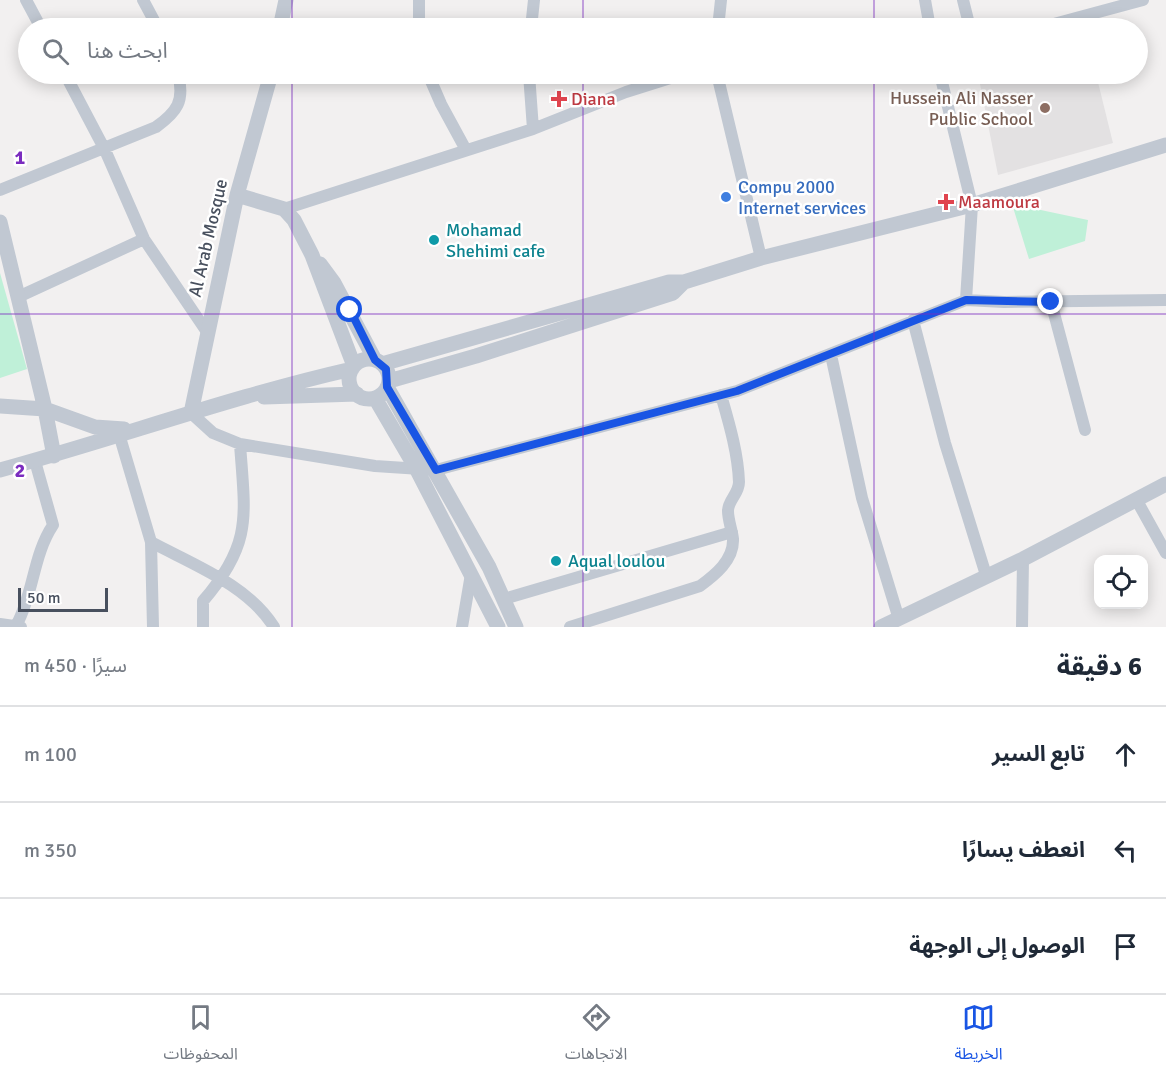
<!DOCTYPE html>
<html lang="ar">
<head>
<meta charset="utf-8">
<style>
	:root { --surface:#fff; --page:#f2f2f3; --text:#1f2937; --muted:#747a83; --line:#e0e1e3; --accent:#1955e4 }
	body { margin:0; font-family:Signika,"Noto Sans Arabic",sans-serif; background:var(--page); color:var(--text); direction:rtl }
	.controls { position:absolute; right:18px; bottom:18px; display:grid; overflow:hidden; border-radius:12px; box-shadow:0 3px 15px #0003 }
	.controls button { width:54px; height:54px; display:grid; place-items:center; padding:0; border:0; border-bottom:2px solid var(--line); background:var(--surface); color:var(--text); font:30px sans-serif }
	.scale { position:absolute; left:18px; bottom:15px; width:90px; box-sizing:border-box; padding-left:6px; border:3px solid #48505e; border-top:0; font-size:16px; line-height:21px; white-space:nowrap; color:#48505e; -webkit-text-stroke:4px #fff; paint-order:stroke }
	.stop { position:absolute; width:18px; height:18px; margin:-14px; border:4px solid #1955e4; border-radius:50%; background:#fff }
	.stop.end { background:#1955e4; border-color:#fff; box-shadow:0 2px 6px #0008 }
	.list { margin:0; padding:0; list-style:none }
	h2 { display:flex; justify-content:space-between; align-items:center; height:78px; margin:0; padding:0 24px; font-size:26px }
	h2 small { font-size:20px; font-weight:400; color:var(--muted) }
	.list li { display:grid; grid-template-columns:39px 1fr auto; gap:18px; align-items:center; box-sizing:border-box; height:96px; padding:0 24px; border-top:2px solid var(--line) }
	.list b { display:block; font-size:22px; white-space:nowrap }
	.list em { font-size:20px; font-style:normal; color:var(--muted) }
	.icon { flex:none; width:33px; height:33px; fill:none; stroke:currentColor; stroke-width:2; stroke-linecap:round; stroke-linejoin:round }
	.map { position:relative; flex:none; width:1166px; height:627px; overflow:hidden; direction:ltr }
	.search { position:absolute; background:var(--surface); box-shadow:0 3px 15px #0003; left:18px; right:18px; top:18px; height:66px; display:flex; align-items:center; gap:15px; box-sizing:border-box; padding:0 21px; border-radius:33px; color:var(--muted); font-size:22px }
	.sheet { height:366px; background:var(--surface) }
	nav { display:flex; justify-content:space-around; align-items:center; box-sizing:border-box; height:84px; border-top:2px solid var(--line); background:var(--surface); font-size:16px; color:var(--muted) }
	nav a { display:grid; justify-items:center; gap:3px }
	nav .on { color:var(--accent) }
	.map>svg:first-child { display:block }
	.education { fill:#e3e1e2 }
	.green { fill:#bff0d8 }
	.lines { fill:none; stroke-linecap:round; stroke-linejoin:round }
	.minor { stroke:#c1c8d2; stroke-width:12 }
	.tertiary { stroke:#c1c8d2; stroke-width:15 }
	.route { stroke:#1955e4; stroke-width:8 }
	.grid { fill:none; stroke:#7b2cbf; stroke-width:1.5; stroke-opacity:0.55 }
	.health-dot { fill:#e0444e; stroke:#fff; stroke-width:2 }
	.education-dot { fill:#8d6e63; stroke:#fff; stroke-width:2 }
	.shop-dot { fill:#3f7fe0; stroke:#fff; stroke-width:2 }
	.culture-dot { fill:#0f9aa8; stroke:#fff; stroke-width:2 }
	.labels { text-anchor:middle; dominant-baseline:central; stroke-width:5; stroke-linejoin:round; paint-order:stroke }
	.education-label { font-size:18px; fill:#785e54; stroke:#fff; text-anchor:end }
	.health-label { font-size:18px; fill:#be3a42; stroke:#fff; text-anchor:start }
	.shop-label { font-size:18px; fill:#366cbe; stroke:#fff; text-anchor:start }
	.culture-label { font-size:18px; fill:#0d838f; stroke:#fff; text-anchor:start }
	.street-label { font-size:18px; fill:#48505e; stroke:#fff }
	.grid-label { font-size:20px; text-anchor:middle; font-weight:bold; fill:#7b2cbf; stroke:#fff; stroke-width:5; stroke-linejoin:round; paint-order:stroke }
</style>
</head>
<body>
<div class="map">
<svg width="1166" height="627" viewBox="0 0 1166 627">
	<rect width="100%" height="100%" fill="#f2f0f0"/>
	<path class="education" d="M978 74H1096L1113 143 998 175Z"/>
	<path class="green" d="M1012 204 1088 220 1085 241 1029 259Z
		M0 273 27 369 0 378Z"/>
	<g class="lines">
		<path class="minor" d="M26 0 41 28
			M143 0 158 28
			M419 0V28
			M925 0 930 28
			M963 0 970 28
			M531 28 534 0
			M718 28 721 0
			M1039 28 1143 0
			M65 74 105 150 144 239 207 332
			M428 74 441 104 466 150
			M529 74 533 129
			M717 74 761 258
			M940 74 972 205 966 300
			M0 190 156 127C177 112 185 101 178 74
			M284 209 533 129 626 92 683 74
			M18 297 144 239
			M1051 302 1085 430
			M913 320 945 443 986 575
			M831 355 862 498 898 616
			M191 413 213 433 240 444 375 466 436 470 737 391 966 300 1004 302 1166 300
			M119 434 151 542 153 627
			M1136 499 1166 553
			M151 542C194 565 248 585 274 627
			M504 599 732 532
			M0 624 21 627
			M17 624C34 592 33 555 53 525L35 461
			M203 627V601C253 543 245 516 240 444
			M462 627 471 574
			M570 627 700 586C715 575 734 560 733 539 732 530 728 520 728 511 728 500 739 494 739 482 738 453 729 423 721 395
			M1022 627 1023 559"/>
		<path class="tertiary" d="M280 28 286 0
			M237 195 284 209 294 220 312 255 354 366
			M0 222 45 409 54 456
			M320 264 334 283 375 360
			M349 379a20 20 0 1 1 40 0a20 20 0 1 1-40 0Z
			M382 364 669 282H684L761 258 972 205 1166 145
			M389 381 476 356 673 293 684 282
			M387 387 489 567 516 627
			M264 397 357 394
			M375 398 417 470 498 627
			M0 406 45 409 95 427 124 429
			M191 413 237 195 271 74
			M0 470C118 438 233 396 352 369
			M881 627 1023 559 1166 484"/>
	</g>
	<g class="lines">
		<path class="route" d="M350 310 375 360 386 369 387 387 436 470 737 391 966 300 1051 302"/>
	</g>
	<path class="grid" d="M292 0V28M583 0V28M874 0V28M292 74V627M583 74V627M874 74V627M0 314H1166"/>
	<g class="health-dot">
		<path d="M556 90h6v6h6v6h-6v6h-6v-6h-6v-6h6z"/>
		<path d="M943 193h6v6h6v6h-6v6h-6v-6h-6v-6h6z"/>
	</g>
	<circle class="education-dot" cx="1045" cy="108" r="6"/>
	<circle class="shop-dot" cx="726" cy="197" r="6"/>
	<g class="culture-dot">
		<circle cx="434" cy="240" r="6"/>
		<circle cx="556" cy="561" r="6"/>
	</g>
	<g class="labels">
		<g class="education-label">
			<text x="1033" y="98">Hussein Ali Nasser<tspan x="1033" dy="21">Public School</tspan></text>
		</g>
		<g class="health-label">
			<text x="571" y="99">Diana</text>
			<text x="958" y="202">Maamoura</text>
		</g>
		<g class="shop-label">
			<text x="738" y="187">Compu 2000<tspan x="738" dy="21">Internet services</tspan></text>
		</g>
		<g class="culture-label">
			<text x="446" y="230">Mohamad<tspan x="446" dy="21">Shehimi cafe</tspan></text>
			<text x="568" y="561">Aqual loulou</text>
		</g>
		<g class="street-label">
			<text transform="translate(208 238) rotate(-77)">Al Arab Mosque</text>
		</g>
	</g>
	<g class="grid-label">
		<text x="20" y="164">1</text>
		<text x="20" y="477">2</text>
	</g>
</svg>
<div class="controls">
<button><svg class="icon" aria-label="locate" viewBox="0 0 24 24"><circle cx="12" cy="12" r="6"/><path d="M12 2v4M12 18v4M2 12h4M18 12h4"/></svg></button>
</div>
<div class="scale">50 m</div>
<div class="stop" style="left:350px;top:310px"></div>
<div class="stop end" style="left:1051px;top:302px"></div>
<div class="search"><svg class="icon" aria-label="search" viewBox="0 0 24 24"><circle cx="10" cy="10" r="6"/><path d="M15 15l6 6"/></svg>ابحث هنا</div>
</div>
<section class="sheet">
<h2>6 دقيقة<small>سيرًا · 450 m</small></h2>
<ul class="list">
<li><svg class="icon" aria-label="ahead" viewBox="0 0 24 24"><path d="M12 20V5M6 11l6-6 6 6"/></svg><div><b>تابع السير</b></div><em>100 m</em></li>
<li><svg class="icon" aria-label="left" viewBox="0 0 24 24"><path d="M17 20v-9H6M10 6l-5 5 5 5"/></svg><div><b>انعطف يسارًا</b></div><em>350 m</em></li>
<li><svg class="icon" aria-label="arrive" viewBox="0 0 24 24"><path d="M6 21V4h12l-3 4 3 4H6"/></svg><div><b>الوصول إلى الوجهة</b></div></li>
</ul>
</section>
<nav>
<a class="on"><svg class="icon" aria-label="map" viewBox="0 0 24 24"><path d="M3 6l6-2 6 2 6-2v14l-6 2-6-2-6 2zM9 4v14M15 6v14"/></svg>الخريطة</a>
<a><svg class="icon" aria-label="directions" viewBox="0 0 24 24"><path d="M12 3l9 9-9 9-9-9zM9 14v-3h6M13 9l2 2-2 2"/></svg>الاتجاهات</a>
<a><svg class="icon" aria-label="saved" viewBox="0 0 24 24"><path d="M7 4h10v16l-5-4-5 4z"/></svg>المحفوظات</a>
</nav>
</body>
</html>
